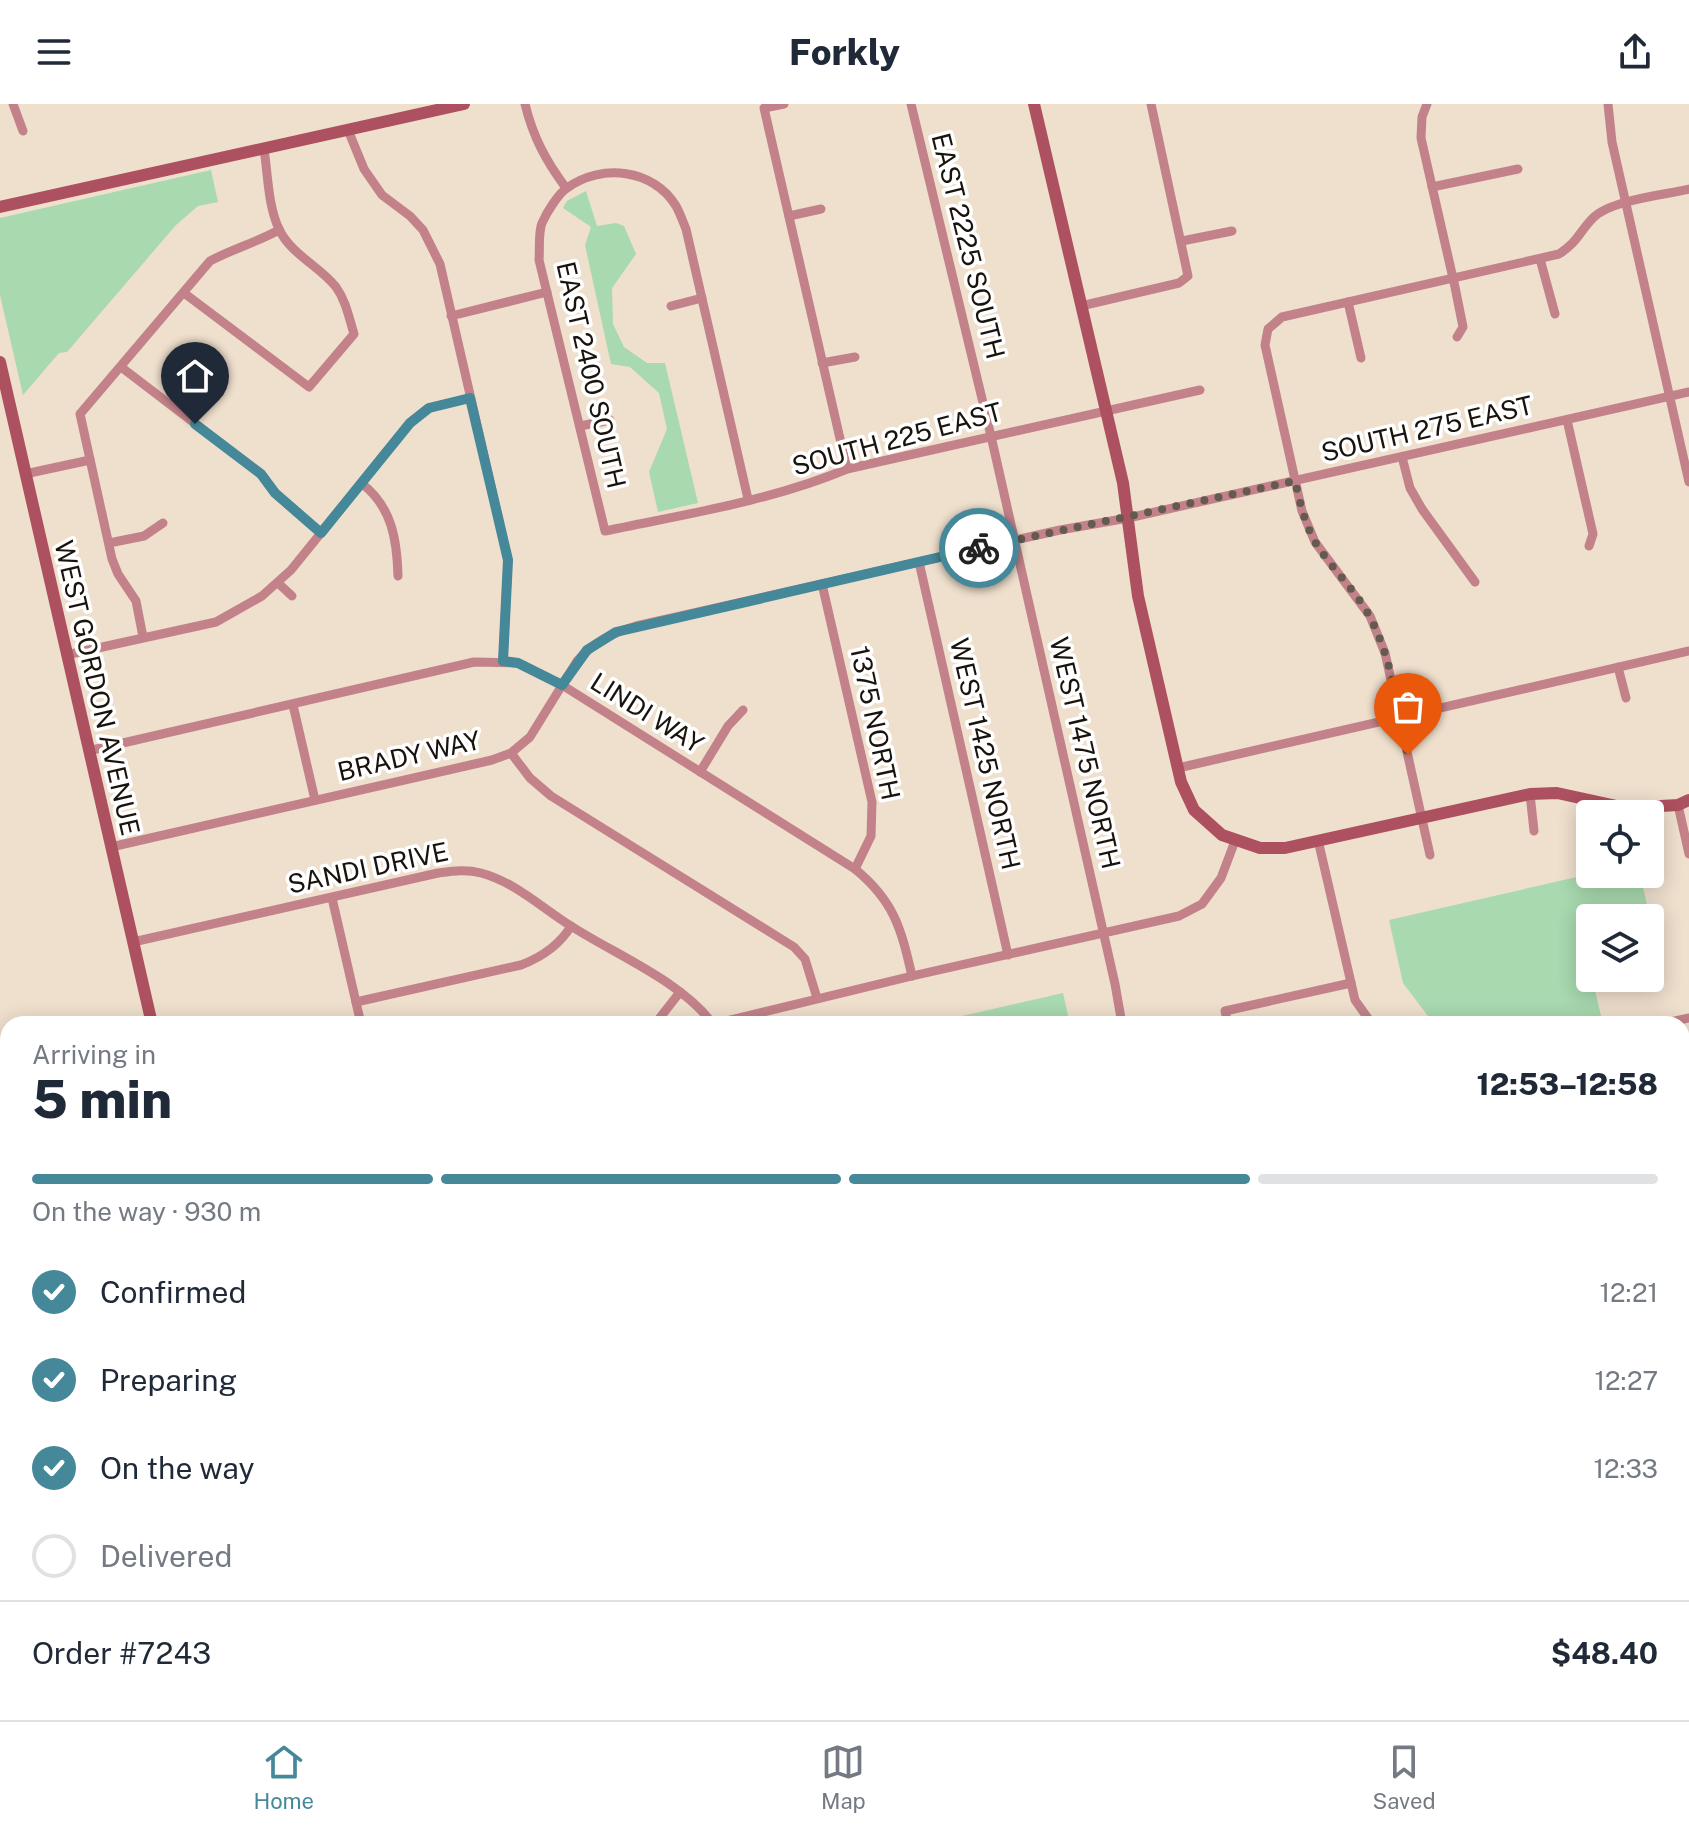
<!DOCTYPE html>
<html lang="en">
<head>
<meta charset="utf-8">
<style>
	body { margin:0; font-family:"Public Sans",sans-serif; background:#f2f2f3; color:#1f2937; height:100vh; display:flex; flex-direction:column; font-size:30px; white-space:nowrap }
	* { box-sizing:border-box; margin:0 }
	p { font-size:26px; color:#747a83 }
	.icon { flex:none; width:44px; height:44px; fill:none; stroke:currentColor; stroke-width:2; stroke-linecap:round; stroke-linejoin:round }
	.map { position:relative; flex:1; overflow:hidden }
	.drawer { position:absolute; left:0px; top:912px; width:1690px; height:704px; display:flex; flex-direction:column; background:#fff; border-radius:24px 24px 0 0; box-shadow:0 4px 20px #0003 }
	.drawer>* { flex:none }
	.controls { position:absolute; left:1576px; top:696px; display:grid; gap:16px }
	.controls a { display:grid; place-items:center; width:88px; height:88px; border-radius:8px; background:#fff; box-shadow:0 4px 20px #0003; font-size:40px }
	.pin { position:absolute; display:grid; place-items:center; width:68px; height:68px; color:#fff; margin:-82px -34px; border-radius:50% 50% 50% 0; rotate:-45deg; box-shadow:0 0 8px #0007 }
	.pin .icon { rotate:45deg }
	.courier { position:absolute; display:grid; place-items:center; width:80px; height:80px; margin:-40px; border:6px solid #458899; border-radius:50%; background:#fff; color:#222; box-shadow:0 2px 10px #0007 }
	.summary em { font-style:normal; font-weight:800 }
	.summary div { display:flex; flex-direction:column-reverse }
	.summary { display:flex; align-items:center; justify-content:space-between; height:136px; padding:0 32px }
	h1 { font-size:52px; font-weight:800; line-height:60px }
	.bar { display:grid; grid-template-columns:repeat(4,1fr); gap:12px 8px; align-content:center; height:96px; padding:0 32px }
	.bar i { height:10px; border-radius:6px; background:#e0e1e3 }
	.bar .on { background:#458899 }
	.bar p { grid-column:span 4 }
	.line { display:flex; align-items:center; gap:20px; padding:0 32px; border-top:2px solid #e0e1e3 }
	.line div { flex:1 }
	ol { padding:0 32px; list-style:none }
	li { display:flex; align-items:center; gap:24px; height:88px }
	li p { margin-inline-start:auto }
	li .icon { padding:8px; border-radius:50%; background:#458899; color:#fff; stroke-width:4 }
	li:last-child { color:#747a83 }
	li i { width:44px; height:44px; border:4px solid #e0e1e3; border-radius:50% }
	header { display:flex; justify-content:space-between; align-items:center; height:104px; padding:0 32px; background:#fff; font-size:36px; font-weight:800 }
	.tab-bar { display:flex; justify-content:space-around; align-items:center; height:112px; border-top:2px solid #e0e1e3; background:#fff; font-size:22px; color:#747a83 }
	.tab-bar a { display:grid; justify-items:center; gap:4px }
	.tab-bar .on { color:#458899 }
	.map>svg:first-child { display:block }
	.green { fill:#a8d9af }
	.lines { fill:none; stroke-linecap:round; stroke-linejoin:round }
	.street { stroke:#c38289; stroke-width:9 }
	.secondary { stroke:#ad505f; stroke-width:12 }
	.done { stroke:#635a50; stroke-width:8; stroke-dasharray:0 14.4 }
	.route { stroke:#458899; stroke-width:10 }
	.labels { text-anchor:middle; stroke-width:7; stroke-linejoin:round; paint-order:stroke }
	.street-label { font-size:26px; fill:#18130c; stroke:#fff }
</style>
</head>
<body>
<header><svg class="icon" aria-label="menu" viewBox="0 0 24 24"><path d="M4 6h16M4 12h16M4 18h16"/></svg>Forkly<svg class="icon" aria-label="share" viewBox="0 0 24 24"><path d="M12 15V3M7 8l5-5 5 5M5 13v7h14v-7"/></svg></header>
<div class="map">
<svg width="1689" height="1616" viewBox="0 0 1689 1616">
	<rect width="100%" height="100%" fill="#efdfcd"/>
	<g class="green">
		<polygon points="211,66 218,98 198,102 176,121 67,248 59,249 23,291 0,191 0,114"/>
		<polygon points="586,87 597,122 616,119 624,122 636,150 612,184 613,220 624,243 647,259 665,259 698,399 658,408 649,368 667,325 659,289 630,263 611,260 585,141 591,123 563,104 567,97"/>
		<polygon points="1590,770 1640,770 1650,814 1590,814 1590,874 1592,874 1603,920 1429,920 1428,912 1403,879 1389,816"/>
		<polygon points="1063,889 1070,920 927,920"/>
	</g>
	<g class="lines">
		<g class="street">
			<polyline points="13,0 23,27"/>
			<path d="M525 0C533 33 546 57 566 84"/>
			<polyline points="784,0 764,4 847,365"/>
			<polyline points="911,0 991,332 1115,880 1122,920"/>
			<polyline points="1427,0 1422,13 1421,34 1455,183 1463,223 1457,233"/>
			<polyline points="1608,0 1612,38 1689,378"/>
			<polyline points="348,26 364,65 382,91 410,112 423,126 440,160 508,456 503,557"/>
			<polyline points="1432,83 1518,65"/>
			<polyline points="789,112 821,105"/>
			<polyline points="1182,137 1232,127"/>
			<polyline points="1540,155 1555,210"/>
			<path d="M184 189 309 283 354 230C349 214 346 197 336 183 320 162 291 151 279 125 268 102 268 71 264 45"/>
			<polyline points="1348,198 1361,254"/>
			<polyline points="671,202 702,194"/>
			<polyline points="1081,202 1179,179 1188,172 1151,0"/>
			<polyline points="451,212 547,188"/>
			<polyline points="822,259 855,253"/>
			<polyline points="121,263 261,370 275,389 321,429"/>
			<polyline points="1567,316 1593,430 1589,442"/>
			<polyline points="580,322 610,316"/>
			<polyline points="1402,353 1410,384 1422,405 1475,478"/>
			<polyline points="25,370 90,356"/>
			<path d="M361 379C392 402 397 436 398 472"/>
			<path d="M748 395 686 125C683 118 680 109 676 102 654 65 601 59 567 84 558 90 547 108 542 119 538 129 540 145 539 156L605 427C686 410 771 397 847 365L1200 286"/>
			<polyline points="109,439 144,432 163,419"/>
			<polyline points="919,458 1008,851"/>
			<polyline points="278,479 292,492"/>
			<polyline points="822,480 872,698 871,732 855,765"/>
			<path d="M143 533 136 497 118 470 112 455 80 310 210 157C233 145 257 138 279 126"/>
			<polyline points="66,551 216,518 262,492 291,466 410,319 429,304 470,294"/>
			<polyline points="1618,563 1626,594"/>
			<polyline points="293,601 315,696"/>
			<path d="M88 647 474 558 518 559 562 581 855 765C894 797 901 824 912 872"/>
			<polyline points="511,649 530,674 551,692 794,843 805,855 817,894"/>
			<polyline points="1178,664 1689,547"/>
			<polyline points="700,668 728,622 743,606"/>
			<polyline points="1530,690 1534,727"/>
			<polyline points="1678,701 1689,750"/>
			<polyline points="1318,736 1355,896 1372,920"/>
			<path d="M111 743 492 656 511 649 530 633 577 557C594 538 612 529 636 522L1060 426 1128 414 1689 288"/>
			<path d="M1430 751 1385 549 1370 512 1315 438 1302 407 1265 241 1268 225 1282 213 1559 150C1578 138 1579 128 1593 114 1610 96 1665 91 1689 85"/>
			<polyline points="332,794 361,920"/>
			<path d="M133 838 438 769C453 767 466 765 481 769 515 778 542 804 571 822 616 851 681 877 713 920"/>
			<path d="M356 898 521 861C542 853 559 842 571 822"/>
			<polyline points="655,920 680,888"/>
			<polyline points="714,920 912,872 1179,812 1202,800 1221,774 1235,737"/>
			<polyline points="1228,920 1225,907 1351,879"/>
			<polyline points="1661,920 1689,914"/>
			<polyline points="1682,1022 1689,1021"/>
			<polyline points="0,1133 8,1131"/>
			<polyline points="1682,1134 1689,1132"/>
			<polyline points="1682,1326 1689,1357"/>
			<polyline points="0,1385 8,1385"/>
			<polyline points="1682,1494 1689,1486"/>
			<polyline points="110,1608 112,1616"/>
			<polyline points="225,1608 227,1616"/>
			<polyline points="577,1608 579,1616"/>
			<polyline points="900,1608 905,1616"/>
			<polyline points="1385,1608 1387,1616"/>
			<polyline points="1490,1608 1491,1616"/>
			<polyline points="11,1616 33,1608"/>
			<polyline points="825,1616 850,1608"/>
			<polyline points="1150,1616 1175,1608"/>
			<polyline points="1571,1616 1579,1608"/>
		</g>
		<g class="secondary">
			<polyline points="1034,0 1123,379 1138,492 1181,678 1194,706 1222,731 1260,744 1285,744 1530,690 1557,689 1626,704 1678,701 1689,696"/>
			<polyline points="0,103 464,0"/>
			<polyline points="0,258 152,920"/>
			<polyline points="308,1608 310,1616"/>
		</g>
	</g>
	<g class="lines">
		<path class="done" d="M979 444 1295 377C1300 398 1305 422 1317 441 1333 466 1357 488 1371 515 1392 556 1398 606 1408 651"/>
		<polyline class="route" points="195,320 261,370 275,389 321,429 410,319 429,304 470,294 508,456 503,557 518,559 562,581 587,546 616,528 979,444"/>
	</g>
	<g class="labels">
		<g class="street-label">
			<text transform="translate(968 142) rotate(76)" y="9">EAST 2225 SOUTH</text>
			<text transform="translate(591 271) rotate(77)" y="9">EAST 2400 SOUTH</text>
			<text transform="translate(1427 325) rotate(-13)" y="9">SOUTH 275 EAST</text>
			<text transform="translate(897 335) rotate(-15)" y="9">SOUTH 225 EAST</text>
			<text transform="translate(97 584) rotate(77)" y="9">WEST GORDON AVENUE</text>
			<text transform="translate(647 609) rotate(32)" y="9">LINDI WAY</text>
			<text transform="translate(875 619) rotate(78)" y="9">1375 NORTH</text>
			<text transform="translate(1085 649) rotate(77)" y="9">WEST 1475 NORTH</text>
			<text transform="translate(985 650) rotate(77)" y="9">WEST 1425 NORTH</text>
			<text transform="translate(409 652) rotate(-13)" y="9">BRADY WAY</text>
			<text transform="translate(368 764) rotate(-12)" y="9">SANDI DRIVE</text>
		</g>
	</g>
</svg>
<div class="controls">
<a><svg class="icon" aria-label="locate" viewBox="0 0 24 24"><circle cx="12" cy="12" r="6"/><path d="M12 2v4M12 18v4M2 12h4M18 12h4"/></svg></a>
<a><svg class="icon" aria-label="layers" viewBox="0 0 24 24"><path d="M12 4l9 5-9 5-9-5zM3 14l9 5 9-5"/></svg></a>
</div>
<div class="pin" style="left:1408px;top:651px;background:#ea580c"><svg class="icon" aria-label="bag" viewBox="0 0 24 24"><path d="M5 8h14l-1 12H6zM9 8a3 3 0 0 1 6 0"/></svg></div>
<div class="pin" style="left:195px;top:320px;background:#1f2937"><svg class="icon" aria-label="home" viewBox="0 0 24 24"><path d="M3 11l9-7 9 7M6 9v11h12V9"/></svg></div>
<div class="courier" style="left:979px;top:444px"><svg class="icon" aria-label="bike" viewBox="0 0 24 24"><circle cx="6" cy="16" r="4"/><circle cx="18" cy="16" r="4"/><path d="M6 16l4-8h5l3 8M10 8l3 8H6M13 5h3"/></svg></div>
<section class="drawer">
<div class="summary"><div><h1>5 min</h1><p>Arriving in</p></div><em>12:53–12:58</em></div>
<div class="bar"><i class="on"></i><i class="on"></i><i class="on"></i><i></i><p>On the way · 930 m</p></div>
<ol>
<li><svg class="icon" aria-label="check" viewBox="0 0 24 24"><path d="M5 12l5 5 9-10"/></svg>Confirmed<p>12:21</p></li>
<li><svg class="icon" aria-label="check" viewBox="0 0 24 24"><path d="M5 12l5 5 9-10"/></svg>Preparing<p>12:27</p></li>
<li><svg class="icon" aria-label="check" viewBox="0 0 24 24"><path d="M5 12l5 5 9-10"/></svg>On the way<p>12:33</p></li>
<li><i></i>Delivered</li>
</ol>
<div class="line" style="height:104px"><div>Order #7243</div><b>$48.40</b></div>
</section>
</div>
<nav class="tab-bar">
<a class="on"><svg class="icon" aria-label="home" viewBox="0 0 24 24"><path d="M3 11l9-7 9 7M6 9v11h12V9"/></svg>Home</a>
<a><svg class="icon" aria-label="map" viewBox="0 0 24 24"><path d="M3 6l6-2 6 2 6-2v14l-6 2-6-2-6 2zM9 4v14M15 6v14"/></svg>Map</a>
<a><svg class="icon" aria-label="saved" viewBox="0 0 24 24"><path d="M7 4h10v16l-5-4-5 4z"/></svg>Saved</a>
</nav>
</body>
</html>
